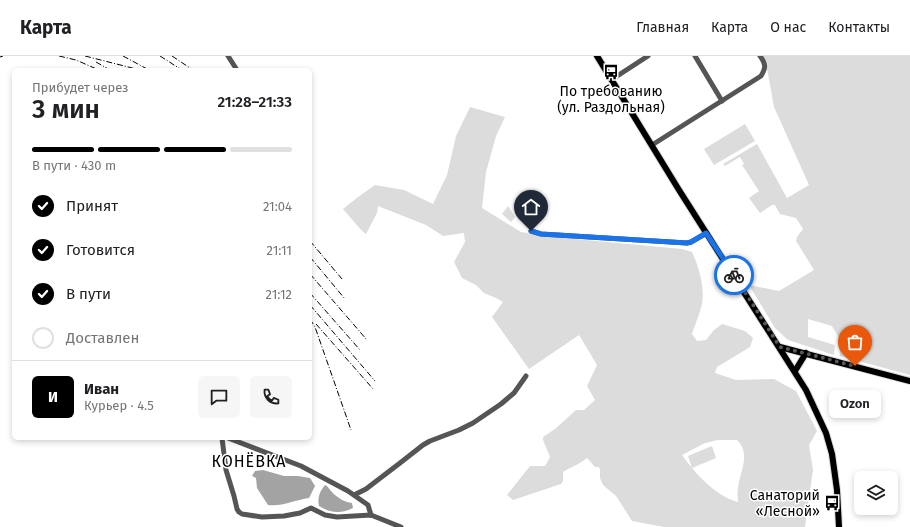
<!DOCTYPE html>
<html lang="ru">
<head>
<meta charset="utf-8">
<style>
	body { margin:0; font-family:"Fira Sans",sans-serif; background:#f6f6f6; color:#202124; height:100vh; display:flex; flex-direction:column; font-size:15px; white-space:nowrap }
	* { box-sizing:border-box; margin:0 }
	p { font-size:13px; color:#757577 }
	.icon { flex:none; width:22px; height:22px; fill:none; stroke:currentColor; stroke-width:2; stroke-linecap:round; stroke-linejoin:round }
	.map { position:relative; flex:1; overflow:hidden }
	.drawer { position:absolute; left:12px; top:12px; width:300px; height:372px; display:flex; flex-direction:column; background:#fff; border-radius:6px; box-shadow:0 2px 6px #0003 }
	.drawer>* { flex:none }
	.tools { position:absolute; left:854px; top:415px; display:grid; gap:8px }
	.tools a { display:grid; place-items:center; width:44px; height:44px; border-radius:6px; background:#fff; box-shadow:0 2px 6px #0003; font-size:20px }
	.pin { position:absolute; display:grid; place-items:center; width:34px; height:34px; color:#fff; margin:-41px -17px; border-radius:50% 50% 50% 0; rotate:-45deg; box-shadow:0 0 4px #0007 }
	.pin .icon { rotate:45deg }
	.courier { position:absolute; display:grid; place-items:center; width:40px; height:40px; margin:-20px; border:3px solid #1a73e8; border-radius:50%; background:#fff; color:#222; box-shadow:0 1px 5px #0007 }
	.bubble { position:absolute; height:28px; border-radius:6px; background:#fff; box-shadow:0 2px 6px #0003; font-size:13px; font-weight:600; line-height:28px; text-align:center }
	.headline em { font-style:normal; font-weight:600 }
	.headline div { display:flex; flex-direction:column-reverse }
	.headline { display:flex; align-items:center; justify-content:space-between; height:68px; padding:0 20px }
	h1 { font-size:26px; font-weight:600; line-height:30px }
	.bar { display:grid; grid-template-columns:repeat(4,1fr); gap:6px 4px; align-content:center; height:48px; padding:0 20px }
	.bar i { height:5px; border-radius:3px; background:#e0e0e0 }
	.bar .current { background:#000 }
	.bar p { grid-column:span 4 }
	.line { display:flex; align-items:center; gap:10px; padding:0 20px; border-top:1px solid #e0e0e0 }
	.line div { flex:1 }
	.round { display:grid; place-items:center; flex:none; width:42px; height:42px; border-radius:6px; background:#f6f6f6 }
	ol { padding:0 20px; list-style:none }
	li { display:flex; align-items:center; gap:12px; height:44px }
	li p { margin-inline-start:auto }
	li .icon { padding:4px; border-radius:50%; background:#000; color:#fff; stroke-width:4 }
	li:last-child { color:#757577 }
	li i { width:22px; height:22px; border:2px solid #e0e0e0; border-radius:50% }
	header { display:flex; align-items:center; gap:24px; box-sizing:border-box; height:56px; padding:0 20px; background:#fff; border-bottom:1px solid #e0e0e0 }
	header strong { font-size:19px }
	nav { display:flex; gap:22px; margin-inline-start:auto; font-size:14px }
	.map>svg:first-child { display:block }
	.green { fill:#dcdcdc; fill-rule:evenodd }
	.water { fill:#a3a3a3 }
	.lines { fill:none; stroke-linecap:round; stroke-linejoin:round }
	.major-casing { stroke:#dbdbdb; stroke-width:8 }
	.minor { stroke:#555; stroke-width:5 }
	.major { stroke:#000; stroke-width:6 }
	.rail { stroke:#000; stroke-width:1; stroke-dasharray:6 2 1 2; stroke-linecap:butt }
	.done { stroke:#595959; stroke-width:4; stroke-dasharray:0 7.2 }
	.route { stroke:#1a73e8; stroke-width:5 }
	.labels { text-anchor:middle; stroke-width:3; stroke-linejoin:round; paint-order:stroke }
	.poi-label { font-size:14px; fill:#000; stroke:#fff }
	.quarter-label { font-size:16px; letter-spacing:1px; fill:#000; stroke:#fff }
</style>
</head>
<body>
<header>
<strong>Карта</strong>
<nav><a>Главная</a><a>Карта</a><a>О нас</a><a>Контакты</a></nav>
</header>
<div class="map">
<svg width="910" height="471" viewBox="0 0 910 471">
	<rect width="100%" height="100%" fill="#fff"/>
	<g class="green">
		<polygon points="762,0 910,0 910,319 840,300 839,282 832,270 808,263 808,281 835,289 834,299 788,284 775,272 749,229 779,235 814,214 796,185 797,181 803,173 796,162 780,158 775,149 772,149 760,157 749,142 759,135 742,109 744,108 740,101 725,110 723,108 757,88 787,142 809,129 774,51 766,7"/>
		<path d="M470 51 505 61 496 80 486 116 482 152 521 176 553 181 682 193 692 196C699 211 705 232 702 248 700 258 695 268 692 278L697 285 706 284 714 274 722 268 745 275 753 282 750 291 717 311 715 317 736 324 774 323 796 335 817 375 809 389 813 414 805 471H664L632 465 616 440 603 429 600 422V414L599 411H595L587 402C580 408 571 411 563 416V425L561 428 513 444 507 439 530 410H545L550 401 543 384V381L555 373 576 354H584L595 344 587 330 597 309 579 279 529 313 492 261 503 246 496 242 484 237 476 229 462 222 454 206 465 186 464 177 443 180 426 169 378 150 377 157 366 178 362 175 343 153 358 141 375 129 404 134 433 148 447 119 456 80ZM718 384H737C752 399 739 416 738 433 737 437 738 442 738 446 715 440 695 417 682 399L705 387Z"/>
		<polygon points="745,68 755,85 714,109 704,93"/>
		<polygon points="508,150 515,161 511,166 502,158"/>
		<polygon points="712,390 716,402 692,412 688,400"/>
	</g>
	<g class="water">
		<path d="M263 414 284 420H298L310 422 315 430 309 442C295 444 281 451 268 449L257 432 256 422 252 420 255 415Z"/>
		<path d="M325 429C329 431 329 433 332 436 337 442 345 446 352 447L353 452C341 458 330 457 319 450 317 442 320 435 325 429Z"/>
	</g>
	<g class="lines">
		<g class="major-casing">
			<g id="major">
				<polyline points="597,0 679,134 806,334 826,377 832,398 837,434 839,471"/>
				<polyline points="780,291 910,325"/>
				<polyline points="795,315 806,297"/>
			</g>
		</g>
		<g class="minor">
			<polyline points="228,0 237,14"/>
			<polyline points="695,0 722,45"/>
			<polyline points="611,24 648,0"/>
			<path d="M652 89 761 20C766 12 766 8 760 0"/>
			<polyline points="531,175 541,178 687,187 691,186 707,177"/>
			<polyline points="222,382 226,414 234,440 237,453 239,456 242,458 262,461 284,460 300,457 311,452 325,459 337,461 371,459 401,471"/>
			<polyline points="228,382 301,410 348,435 368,449 371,459"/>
			<polyline points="354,439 366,433 400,407 423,389 430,385 459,374 473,367 501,348 514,337 526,320"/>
		</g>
		<use href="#major" class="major"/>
		<g class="rail">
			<polyline points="59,0 76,4 99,14"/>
			<polyline points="85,0 140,14"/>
			<polyline points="123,0 149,14"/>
			<polyline points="160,0 182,14"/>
			<polyline points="172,0 193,14"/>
			<polyline points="0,1 3,0"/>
			<polyline points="96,6 110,14"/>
			<polyline points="310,185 342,223"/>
			<polyline points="310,201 345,243"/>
			<polyline points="310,218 367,284"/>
			<polyline points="310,237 360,294"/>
			<polyline points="310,249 375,325"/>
			<polyline points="310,263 315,271 351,374"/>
			<polyline points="316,268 374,334"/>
		</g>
	</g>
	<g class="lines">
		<polyline class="done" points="734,219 780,291 855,310"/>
		<polyline class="route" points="531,175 541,178 687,187 691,186 706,177 734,219"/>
	</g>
	<defs>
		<g id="bus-bare" transform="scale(1.2)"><path d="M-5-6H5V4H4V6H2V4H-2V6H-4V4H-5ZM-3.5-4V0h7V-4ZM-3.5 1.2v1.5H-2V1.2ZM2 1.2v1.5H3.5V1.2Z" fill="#000" stroke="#fff" stroke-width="2.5" paint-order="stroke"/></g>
	</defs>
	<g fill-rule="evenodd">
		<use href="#bus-bare" x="611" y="16"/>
		<use href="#bus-bare" x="832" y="447"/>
	</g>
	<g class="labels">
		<g class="poi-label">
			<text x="611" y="40">По требованию<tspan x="611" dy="16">(ул. Раздольная)</tspan></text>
			<text x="820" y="444" text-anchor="end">Санаторий<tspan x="820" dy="16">«Лесной»</tspan></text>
		</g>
		<g class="quarter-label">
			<text x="249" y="411">КОНЁВКА</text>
		</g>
	</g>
</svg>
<div class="tools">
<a><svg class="icon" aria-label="layers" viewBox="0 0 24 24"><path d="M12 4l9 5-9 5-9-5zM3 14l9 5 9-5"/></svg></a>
</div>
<div class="pin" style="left:855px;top:310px;background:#ea580c"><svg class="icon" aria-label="bag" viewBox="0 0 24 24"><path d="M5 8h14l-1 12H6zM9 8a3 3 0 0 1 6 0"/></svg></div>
<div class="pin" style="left:531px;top:175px;background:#1f2937"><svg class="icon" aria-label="home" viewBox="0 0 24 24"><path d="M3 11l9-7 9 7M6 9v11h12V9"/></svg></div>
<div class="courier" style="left:734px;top:219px"><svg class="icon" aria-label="bike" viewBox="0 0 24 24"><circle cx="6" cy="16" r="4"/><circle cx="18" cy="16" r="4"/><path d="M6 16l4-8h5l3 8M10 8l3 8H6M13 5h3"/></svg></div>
<div class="bubble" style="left:829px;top:334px;width:52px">Ozon</div>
<section class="drawer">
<div class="headline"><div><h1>3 мин</h1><p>Прибудет через</p></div><em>21:28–21:33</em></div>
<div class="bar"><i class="current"></i><i class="current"></i><i class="current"></i><i></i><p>В пути · 430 m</p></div>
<ol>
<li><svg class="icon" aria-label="check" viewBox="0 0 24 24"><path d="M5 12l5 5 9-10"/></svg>Принят<p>21:04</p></li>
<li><svg class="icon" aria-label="check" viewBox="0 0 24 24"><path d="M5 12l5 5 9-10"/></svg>Готовится<p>21:11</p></li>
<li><svg class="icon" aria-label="check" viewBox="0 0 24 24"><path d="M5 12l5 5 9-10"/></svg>В пути<p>21:12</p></li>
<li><i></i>Доставлен</li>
</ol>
<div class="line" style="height:72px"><b class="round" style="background:#000;color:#fff">И</b><div><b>Иван</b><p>Курьер · 4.5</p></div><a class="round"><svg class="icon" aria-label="chat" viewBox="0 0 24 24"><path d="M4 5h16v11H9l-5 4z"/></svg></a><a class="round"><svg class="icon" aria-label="phone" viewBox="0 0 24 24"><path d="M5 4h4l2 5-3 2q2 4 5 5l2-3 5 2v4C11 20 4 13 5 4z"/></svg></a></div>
</section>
</div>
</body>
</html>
